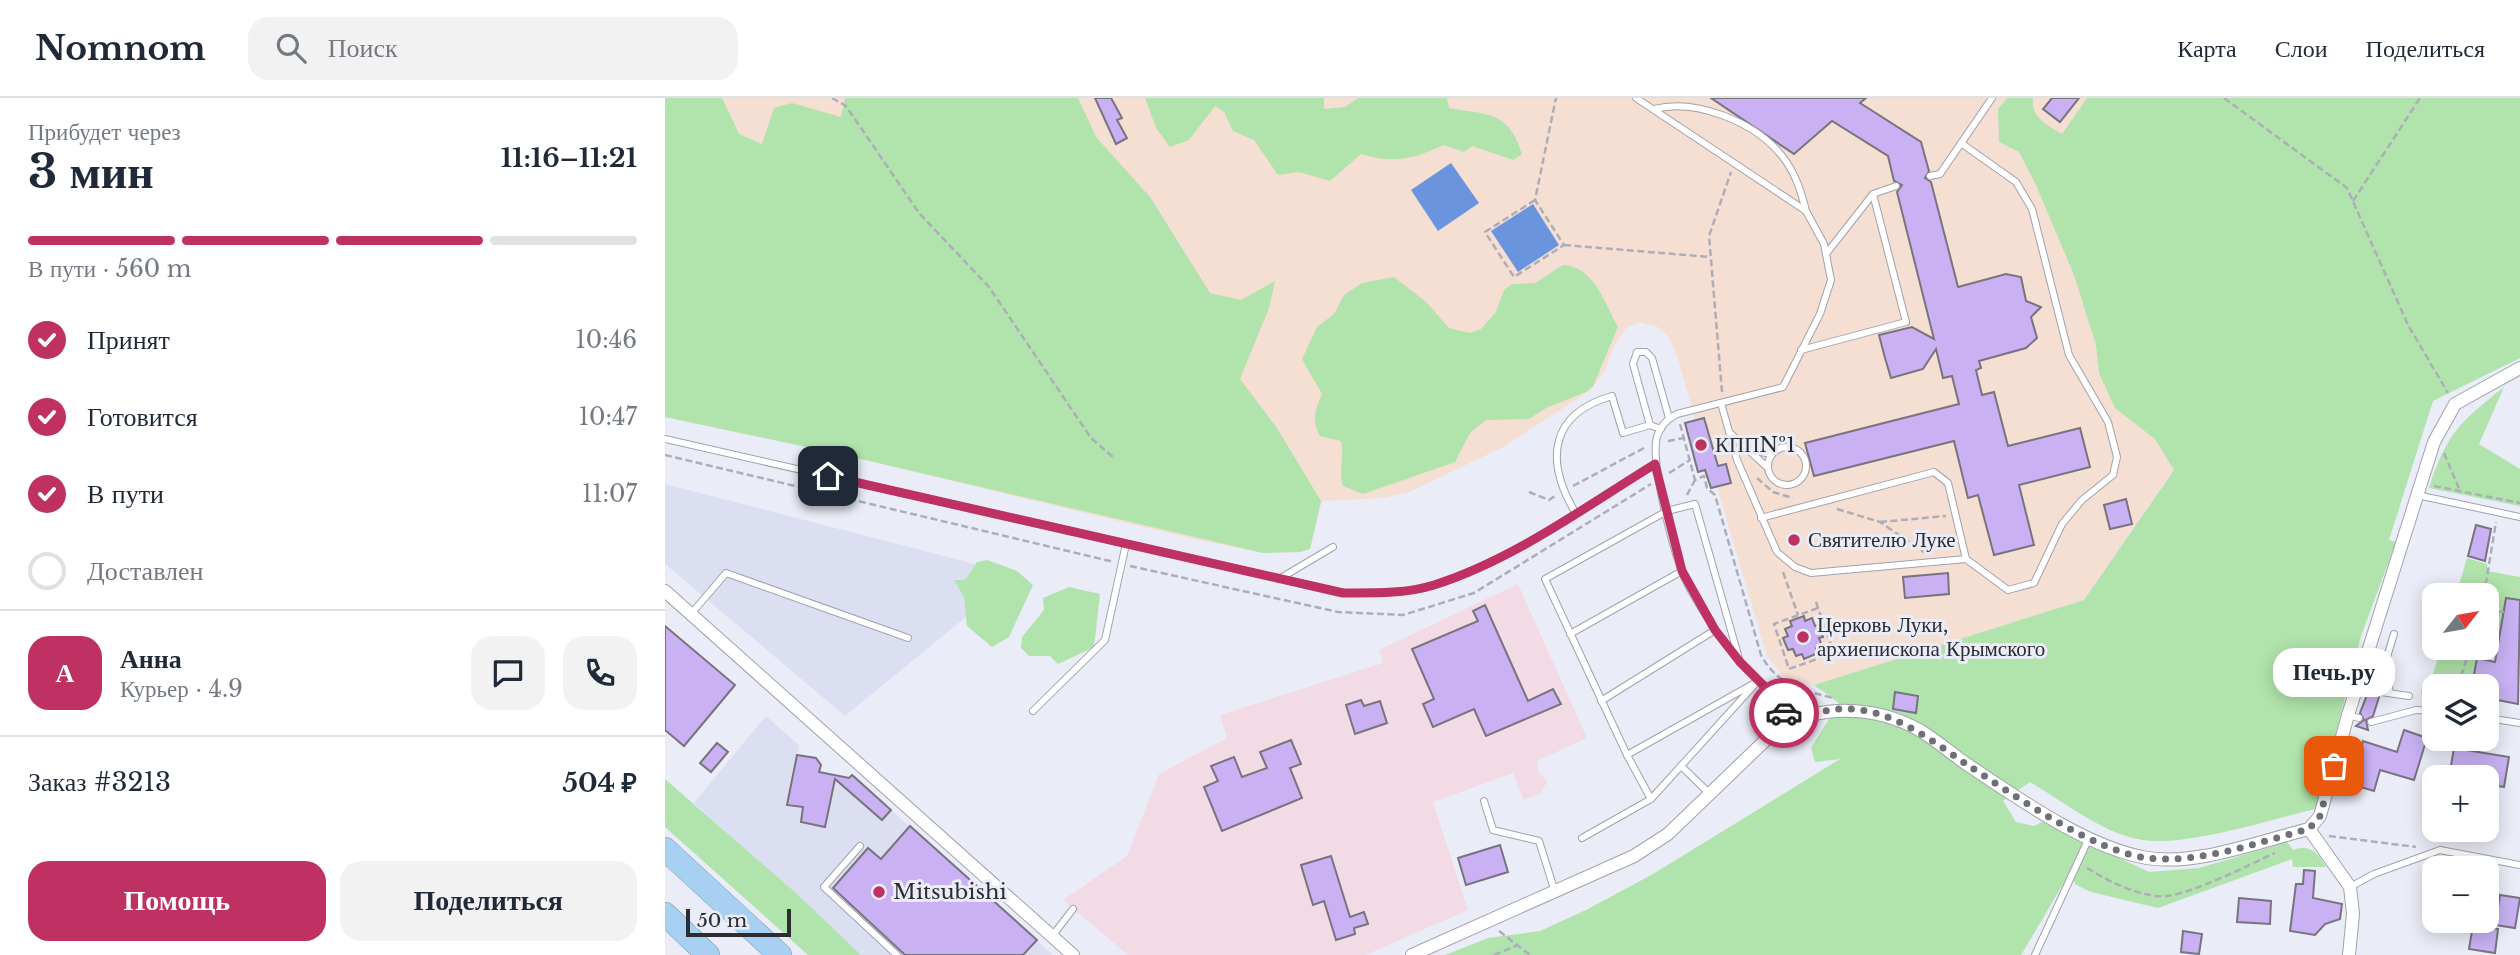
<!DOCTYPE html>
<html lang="ru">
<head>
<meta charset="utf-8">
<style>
	body { margin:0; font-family:"Libre Baskerville",serif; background:#f2f2f3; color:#1f2937; height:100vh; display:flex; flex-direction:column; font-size:26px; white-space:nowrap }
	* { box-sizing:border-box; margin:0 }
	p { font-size:23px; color:#747a83 }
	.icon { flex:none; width:38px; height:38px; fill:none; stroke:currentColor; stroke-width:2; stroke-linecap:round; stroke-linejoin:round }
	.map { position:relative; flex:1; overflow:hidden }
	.details { display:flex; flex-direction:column; background:#fff; width:665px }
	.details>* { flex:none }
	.needle { width:46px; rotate:59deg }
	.controls { position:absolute; left:1757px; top:485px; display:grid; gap:14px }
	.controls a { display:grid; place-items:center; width:77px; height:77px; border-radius:14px; background:#fff; box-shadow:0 4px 18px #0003; font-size:35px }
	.scale { position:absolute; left:21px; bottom:18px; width:105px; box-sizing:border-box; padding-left:7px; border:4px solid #2c2c31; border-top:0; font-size:19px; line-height:24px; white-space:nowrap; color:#2c2c31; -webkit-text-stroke:5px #eaecf8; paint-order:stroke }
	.pin { position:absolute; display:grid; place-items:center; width:60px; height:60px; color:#fff; margin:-30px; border-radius:14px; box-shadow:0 4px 10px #0006 }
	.courier { position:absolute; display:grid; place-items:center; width:70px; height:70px; margin:-35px; border:5px solid #bf3162; border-radius:50%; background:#fff; color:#222; box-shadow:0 2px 9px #0007 }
	.bubble { position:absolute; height:49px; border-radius:21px; background:#fff; box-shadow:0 4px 18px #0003; font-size:23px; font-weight:800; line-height:49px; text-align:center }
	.headline em { font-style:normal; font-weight:800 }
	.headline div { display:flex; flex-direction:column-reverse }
	.headline { display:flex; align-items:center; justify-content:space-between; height:119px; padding:0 28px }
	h1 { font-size:46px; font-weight:800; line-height:52px }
	.bar { display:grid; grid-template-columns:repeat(4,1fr); gap:10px 7px; align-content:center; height:84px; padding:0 28px }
	.bar i { height:9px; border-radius:5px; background:#e0e1e3 }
	.bar .selected { background:#bf3162 }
	.bar p { grid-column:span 4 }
	.line { display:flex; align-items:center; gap:18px; padding:0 28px; border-top:2px solid #e0e1e3 }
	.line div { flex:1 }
	.round { display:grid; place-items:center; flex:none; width:74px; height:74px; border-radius:21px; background:#f2f2f3 }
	ol { padding:0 28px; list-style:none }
	li { display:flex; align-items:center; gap:21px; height:77px }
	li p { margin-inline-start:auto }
	li .icon { padding:7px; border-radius:50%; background:#bf3162; color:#fff; stroke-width:4 }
	li:last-child { color:#747a83 }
	li i { width:38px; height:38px; border:4px solid #e0e1e3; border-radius:50% }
	.action { display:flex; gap:14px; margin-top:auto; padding:14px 28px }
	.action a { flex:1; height:80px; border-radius:21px; background:#bf3162; color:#fff; font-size:28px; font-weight:800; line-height:80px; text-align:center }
	.action a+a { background:#f2f2f3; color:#1f2937 }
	header { display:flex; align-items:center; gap:42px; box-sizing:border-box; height:98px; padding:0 35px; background:#fff; border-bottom:2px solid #e0e1e3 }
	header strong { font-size:33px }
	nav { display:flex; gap:38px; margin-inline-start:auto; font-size:24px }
	.search { width:490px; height:63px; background:#f2f2f3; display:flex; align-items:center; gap:18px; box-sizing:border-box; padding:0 24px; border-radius:21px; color:#747a83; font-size:26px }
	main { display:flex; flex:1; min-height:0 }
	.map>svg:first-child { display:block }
	.built { fill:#dcdff2 }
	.industrial { fill:#f3dbe6 }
	.medical { fill:#f5ded2 }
	.green { fill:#b1e3ac }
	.water { fill:#6a95de }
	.building { fill:#c9b1f3; stroke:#77747e; stroke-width:2 }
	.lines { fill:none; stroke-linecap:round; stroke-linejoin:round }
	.lane-casing { stroke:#a0a2ad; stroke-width:8 }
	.street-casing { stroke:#a0a2ad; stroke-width:14 }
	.highway-casing { stroke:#7d97ae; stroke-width:24 }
	.path { stroke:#adaeb8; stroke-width:2.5; stroke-dasharray:7 3.5; stroke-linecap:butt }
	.lane { stroke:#fff; stroke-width:6 }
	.street { stroke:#fff; stroke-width:12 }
	.highway { stroke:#a8d0f2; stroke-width:23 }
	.done { stroke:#6e6f77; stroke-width:7; stroke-dasharray:0 12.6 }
	.route { stroke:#bf3162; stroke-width:9 }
	.poi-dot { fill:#bf3162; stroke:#eaecf8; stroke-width:2.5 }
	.labels { text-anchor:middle; stroke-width:6; stroke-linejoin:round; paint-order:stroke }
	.poi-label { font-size:21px; fill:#2c2c31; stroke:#eaecf8; text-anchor:start }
</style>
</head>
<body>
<header>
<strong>Nomnom</strong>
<div class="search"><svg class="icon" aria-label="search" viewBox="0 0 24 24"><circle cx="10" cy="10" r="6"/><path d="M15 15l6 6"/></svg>Поиск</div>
<nav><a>Карта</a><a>Слои</a><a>Поделиться</a></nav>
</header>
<main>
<section class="details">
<div class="headline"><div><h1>3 мин</h1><p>Прибудет через</p></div><em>11:16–11:21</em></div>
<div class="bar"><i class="selected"></i><i class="selected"></i><i class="selected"></i><i></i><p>В пути · 560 m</p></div>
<ol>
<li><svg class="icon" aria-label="check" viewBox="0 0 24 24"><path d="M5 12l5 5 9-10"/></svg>Принят<p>10:46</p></li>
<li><svg class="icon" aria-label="check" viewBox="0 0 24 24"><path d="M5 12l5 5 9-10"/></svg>Готовится<p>10:47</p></li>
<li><svg class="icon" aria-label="check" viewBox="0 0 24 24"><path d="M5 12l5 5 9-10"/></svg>В пути<p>11:07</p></li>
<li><i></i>Доставлен</li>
</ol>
<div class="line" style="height:126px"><b class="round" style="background:#bf3162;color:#fff">А</b><div><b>Анна</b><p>Курьер · 4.9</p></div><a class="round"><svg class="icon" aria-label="chat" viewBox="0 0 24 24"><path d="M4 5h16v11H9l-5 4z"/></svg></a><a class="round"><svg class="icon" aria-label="phone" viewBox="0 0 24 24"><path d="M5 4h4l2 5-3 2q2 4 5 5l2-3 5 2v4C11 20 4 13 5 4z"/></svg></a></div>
<div class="line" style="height:91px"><div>Заказ #3213</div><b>504 ₽</b></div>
<div class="action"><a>Помощь</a><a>Поделиться</a></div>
</section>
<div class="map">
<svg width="1855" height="857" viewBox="0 0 1855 857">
	<rect width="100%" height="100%" fill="#eaecf8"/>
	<g class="built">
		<polygon points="0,386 310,466 323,501 180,618 0,466"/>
		<polygon points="101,618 134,647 132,657 151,660 156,667 155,674 183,681 187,677 388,857 196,857 29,705"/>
	</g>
	<polygon class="industrial" points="853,486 922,640 872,663 873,674 882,683 876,696 858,702 848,675 768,704 803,812 701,857 463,857 398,802 462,758 494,676 562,640 555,617 718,565 714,552"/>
	<polygon class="medical" points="0,0 1736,0 1509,371 1419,502 1149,587 1128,583 1118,578 1102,558 1052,389 1046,390 1040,372 1033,374 1020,325 1030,322 1013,260 1003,238 993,229 974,224 961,230 949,248 941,271 926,292 838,349 742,395 716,400 657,403 645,451 635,454 598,455 524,440 179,357 0,319"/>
	<g class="green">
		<polygon points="0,0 57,0 74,36 97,46 109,10 127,5 176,19 180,0 413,0 431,39 485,99 545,195 576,202 610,183 604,210 575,281 612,330 656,403 645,451 635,454 598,455 179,357 0,319"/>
		<path d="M480 0H659V11L680 9 693 0H782L784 10C823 17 844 13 857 56L848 62 807 48 799 54 778 47C749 61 728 66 696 56L665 83 634 74 613 77 589 42 568 33 559 14 550 8 524 42 505 49 491 30Z"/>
		<path d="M1342 0H1368C1365 19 1383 28 1397 36L1422 0H1855V260L1768 303 1724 442 1731 444 1696 538 1651 711C1606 721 1516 751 1473 741 1434 733 1398 703 1365 684L1338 703 1351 724 1369 728 1377 724 1484 774 1534 770 1622 744 1628 752C1645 746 1653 755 1661 769H1628L1627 761 1493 810 1426 794 1411 787 1404 776 1356 857H780L823 840 875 833 921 812 988 776 1175 661 1150 664 1146 650 1174 605 1149 587 1419 502 1509 372 1490 341 1450 310 1434 275 1431 247 1409 177 1371 87 1354 54 1334 44 1333 11Z"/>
		<path d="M898 167C929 168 940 206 953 229L928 288 921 294 881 310 864 321 821 322 805 335 790 364 698 396 678 388C673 372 680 359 676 343L655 338C646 322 650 313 657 296L637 261 652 229 669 216 679 197 697 185 729 179 761 204 784 230 805 235 816 231 831 214 839 192 847 186 870 185Z"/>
		<path d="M1839 289 1814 346 1855 371V408L1764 390C1783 334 1793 326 1839 289Z"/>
		<polygon points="1802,460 1822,466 1822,473 1855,479 1855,502 1841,500 1835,535 1822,534 1822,497 1791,497"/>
		<polygon points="322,462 352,473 368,487 344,539 327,549 302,528 299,499 289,482 300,482 312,464"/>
		<polygon points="404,489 435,496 429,549 393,566 385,558 364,558 356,550 357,539 379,512 378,500"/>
		<polygon points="1776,550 1798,550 1798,559 1812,560 1807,588 1769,588 1769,606 1758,604 1756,594 1762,578 1767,579"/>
		<polygon points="0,681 132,796 196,857 143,857 0,729"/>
	</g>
	<g class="water">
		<polygon points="786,65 814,105 773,133 746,92"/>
		<polygon points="868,106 894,147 853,174 826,133"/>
	</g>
	<g class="building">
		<polygon points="430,0 446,0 457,20 452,22 462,40 451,46"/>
		<polygon points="1046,0 1201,0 1195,5 1256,44 1264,73 1260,80 1266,84 1293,189 1341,176 1356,179 1361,203 1376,209 1366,219 1372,240 1361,250 1314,263 1316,270 1311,272 1317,297 1329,294 1343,348 1415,330 1425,369 1354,387 1369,447 1329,457 1313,397 1303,400 1289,343 1149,378 1140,345 1294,306 1287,278 1278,280 1271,251 1258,271 1226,280 1220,260 1214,237 1247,229 1269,241 1232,94 1237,87 1229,83 1223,58 1167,23 1129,56"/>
		<polygon points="1387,0 1414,0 1395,24 1378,11"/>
		<polygon points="1039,320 1053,368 1061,366 1066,385 1046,390 1040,372 1033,374 1020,325"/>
		<polygon points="1461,401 1467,426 1445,431 1439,407"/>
		<polygon points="1811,427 1826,431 1820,463 1803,458"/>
		<polygon points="1283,475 1284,496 1240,500 1238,479"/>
		<polygon points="1841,500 1855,502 1853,606 1822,600 1822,588 1807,588 1812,560 1830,564"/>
		<polygon points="820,507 863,603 888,591 896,606 821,638 809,611 768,629 758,606 769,601 747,551 813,523 808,513"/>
		<polygon points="1139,518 1140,523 1147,520 1150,528 1153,527 1158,539 1154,540 1157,548 1151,550 1153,555 1139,561 1137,556 1131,558 1128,551 1123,552 1118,540 1123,538 1120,531 1127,528 1125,523"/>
		<polygon points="0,528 70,587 19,648 0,632"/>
		<polygon points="1706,583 1718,588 1711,591 1714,599 1708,618 1701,622 1703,632 1691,628 1699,622 1695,615 1702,597 1710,592"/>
		<polygon points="1230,594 1253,598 1251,615 1228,611"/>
		<polygon points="696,602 699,608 715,603 722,625 690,636 681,607"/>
		<polygon points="1739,632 1762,640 1749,682 1715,672 1709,693 1686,686 1698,643 1732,654"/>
		<polygon points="626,642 636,666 625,670 637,700 557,733 539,689 553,683 546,668 569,659 577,679 602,670 595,654"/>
		<polygon points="52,645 63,654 46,674 35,665"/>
		<polygon points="1789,650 1844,659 1839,689 1822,686 1822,679 1784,679"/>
		<polygon points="132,657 151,660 156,667 154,674 184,680 187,677 226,712 217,722 170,681 160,729 136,724 138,709 122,707"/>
		<polygon points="245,728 372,842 358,857 240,857 168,790 203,750 216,761"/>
		<polygon points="835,747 843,774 801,787 793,760"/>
		<polygon points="666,758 685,819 699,814 703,826 689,830 690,836 671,842 659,803 648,807 636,767"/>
		<polygon points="1639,772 1650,773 1648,800 1677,806 1675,821 1660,826 1650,837 1625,833 1631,786 1638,786"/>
		<polygon points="1835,797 1855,800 1850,830 1830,827"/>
		<polygon points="1574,800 1606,803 1605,826 1572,824"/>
		<polygon points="1808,827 1833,831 1830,855 1804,851"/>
		<polygon points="1518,833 1537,836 1534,856 1516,854"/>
	</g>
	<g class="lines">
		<g class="lane-casing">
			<g id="lane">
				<path d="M989 11C1031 0 1090 24 1117 58 1130 74 1136 93 1141 113"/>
				<polyline points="1265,78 1275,76 1327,0"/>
				<polyline points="1161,156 1208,96 1231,88"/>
				<polyline points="1136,252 1241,224 1208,96"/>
				<polyline points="1056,305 1072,362 1112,454 1130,469 1146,475 1301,461"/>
				<polyline points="985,327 968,266 972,254 981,254 987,260 1004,320"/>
				<polyline points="1066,336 1103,370"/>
				<path d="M0 341 678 495C708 495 739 496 769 487 848 462 920 409 990 366"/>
				<circle cx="1122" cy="368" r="19"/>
				<polyline points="1084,352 1107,356"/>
				<polyline points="1752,397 1855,419"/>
				<path d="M910 414C880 363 884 316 947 298L958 335 985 327 996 331"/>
				<polyline points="1096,420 1269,374 1283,385 1301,461 1343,492 1369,485 1397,426 1417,402 1448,377 1452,359 1443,324 1404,257 1367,111 1351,84 1296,45"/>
				<polyline points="614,481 668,449"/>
				<polyline points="26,516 61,475 243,540"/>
				<polyline points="1050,532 1073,561"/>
				<polyline points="905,536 1017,473"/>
				<polyline points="1691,590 1704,591"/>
				<polyline points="1716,594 1744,598"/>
				<polyline points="1725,595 1719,569 1729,536"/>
				<path d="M936 603 1050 532C1039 513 1023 492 1016 471 1007 446 985 362 992 339 995 328 1002 321 1012 316L1118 289 1155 216 1166 182 1159 146 1141 113 971 0"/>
				<polyline points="368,613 440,542 461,446"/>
				<polyline points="1683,617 1694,620"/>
				<polyline points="1822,620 1855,625"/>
				<polyline points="1706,624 1751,612 1769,613"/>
				<polyline points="962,657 1088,586"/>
				<polyline points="1016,668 1044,695"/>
				<polyline points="986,701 962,657 880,481 1002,413 1030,406 1075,564 1111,600 1124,625"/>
				<polyline points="819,703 828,732 874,743 890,794"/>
				<polyline points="917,740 986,701 1093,583"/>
				<polyline points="195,748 159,789 232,857"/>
				<polyline points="1685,789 1709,776 1775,752 1855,767"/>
				<polyline points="388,837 408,811"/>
				<polyline points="1370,857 1424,740"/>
			</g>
		</g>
		<g class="street-casing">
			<g id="street">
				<polyline points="0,493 408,857"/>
				<polyline points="1644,731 1685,789 1688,816 1684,857"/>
				<path d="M747 857 969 758 1003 736 1109 634C1152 605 1211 607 1256 633 1272 643 1287 656 1303 667 1353 700 1418 747 1477 759 1527 770 1595 743 1644 731L1655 718 1683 617 1769 344 1790 306 1855 270"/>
			</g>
		</g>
		<g class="highway-casing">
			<g id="highway">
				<polyline points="0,751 115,857"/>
				<polyline points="0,816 43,857"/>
			</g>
		</g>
		<g class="path">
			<polyline points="167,0 181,8 254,115 324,189 426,340 449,360"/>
			<polyline points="1559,0 1682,90 1743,227 1783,295"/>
			<polyline points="870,102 820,134 849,179 899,147 870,102 891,0"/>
			<polyline points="1688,103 1755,0"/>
			<polyline points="899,147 1045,159"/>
			<polyline points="1057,294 1044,138 1066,74"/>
			<path d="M1015 326 1030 382 1039 378 1042 390 1050 397 1096 557C1112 587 1137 592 1168 600"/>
			<polyline points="1003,343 1019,340"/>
			<polyline points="1779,355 1795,393"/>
			<polyline points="0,357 449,464"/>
			<polyline points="1004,375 1025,362"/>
			<polyline points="1092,380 1108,394 1128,400"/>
			<polyline points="908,388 979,350"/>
			<polyline points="1769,388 1855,405"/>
			<polyline points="864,394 884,402 890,398"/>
			<polyline points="1022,397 1030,382"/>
			<polyline points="1172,411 1215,424 1259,454"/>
			<polyline points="1215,424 1281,418"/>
			<polyline points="465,468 673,514 738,517 809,495 986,386"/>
			<polyline points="1118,474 1133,517"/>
			<polyline points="1819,497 1831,424"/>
			<polyline points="1151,504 1153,510 1169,555 1124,571 1109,526 1153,510"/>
			<polyline points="1822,512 1839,514"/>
			<polyline points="1793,588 1805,550"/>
			<polyline points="1664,738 1751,749"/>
			<path d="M1422 770C1444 783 1466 795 1492 798 1517 802 1585 766 1610 755"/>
			<polyline points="834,833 865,857"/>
			<polyline points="829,857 853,847"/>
		</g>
		<use href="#lane" class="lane"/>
		<use href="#street" class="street"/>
		<use href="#highway" class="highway"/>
	</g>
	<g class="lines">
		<path class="done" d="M1119 615 1124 625C1137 621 1151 614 1165 612 1219 604 1263 640 1304 668 1351 698 1429 754 1483 760 1536 766 1593 744 1644 731L1655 718 1669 668"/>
		<path class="route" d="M163 378 678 495C708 495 740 496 769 487 848 462 920 409 990 366L1017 473 1050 532 1075 564 1111 600 1119 615"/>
	</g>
	<g class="poi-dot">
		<circle cx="1036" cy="347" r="7"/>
		<circle cx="1129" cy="442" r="7"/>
		<circle cx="1138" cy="539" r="7"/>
		<circle cx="214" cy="794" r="7"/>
	</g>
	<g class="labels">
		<g class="poi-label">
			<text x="1050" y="354">КПП№1</text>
			<text x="1143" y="449">Святителю Луке</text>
			<text x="1152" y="534">Церковь Луки,<tspan x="1152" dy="24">архиепископа Крымского</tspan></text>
			<text x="228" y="801">Mitsubishi</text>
		</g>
	</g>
</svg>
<div class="controls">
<a><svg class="needle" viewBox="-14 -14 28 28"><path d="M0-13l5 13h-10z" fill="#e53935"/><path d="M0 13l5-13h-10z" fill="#747a83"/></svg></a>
<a><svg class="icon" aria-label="layers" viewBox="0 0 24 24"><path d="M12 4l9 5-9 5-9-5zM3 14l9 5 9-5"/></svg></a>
<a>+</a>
<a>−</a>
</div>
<div class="scale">50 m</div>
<div class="pin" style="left:1669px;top:668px;background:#ea580c"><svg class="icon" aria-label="bag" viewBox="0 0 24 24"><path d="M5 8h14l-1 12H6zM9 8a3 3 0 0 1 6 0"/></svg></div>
<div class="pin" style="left:163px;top:378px;background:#1f2937"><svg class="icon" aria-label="home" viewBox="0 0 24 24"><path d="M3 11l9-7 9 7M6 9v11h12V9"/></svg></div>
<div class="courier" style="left:1119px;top:615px"><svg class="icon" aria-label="car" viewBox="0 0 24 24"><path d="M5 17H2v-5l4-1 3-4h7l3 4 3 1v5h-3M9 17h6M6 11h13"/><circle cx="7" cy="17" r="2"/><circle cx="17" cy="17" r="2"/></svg></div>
<div class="bubble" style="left:1608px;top:550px;width:122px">Печь.ру</div>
</div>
</main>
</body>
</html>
